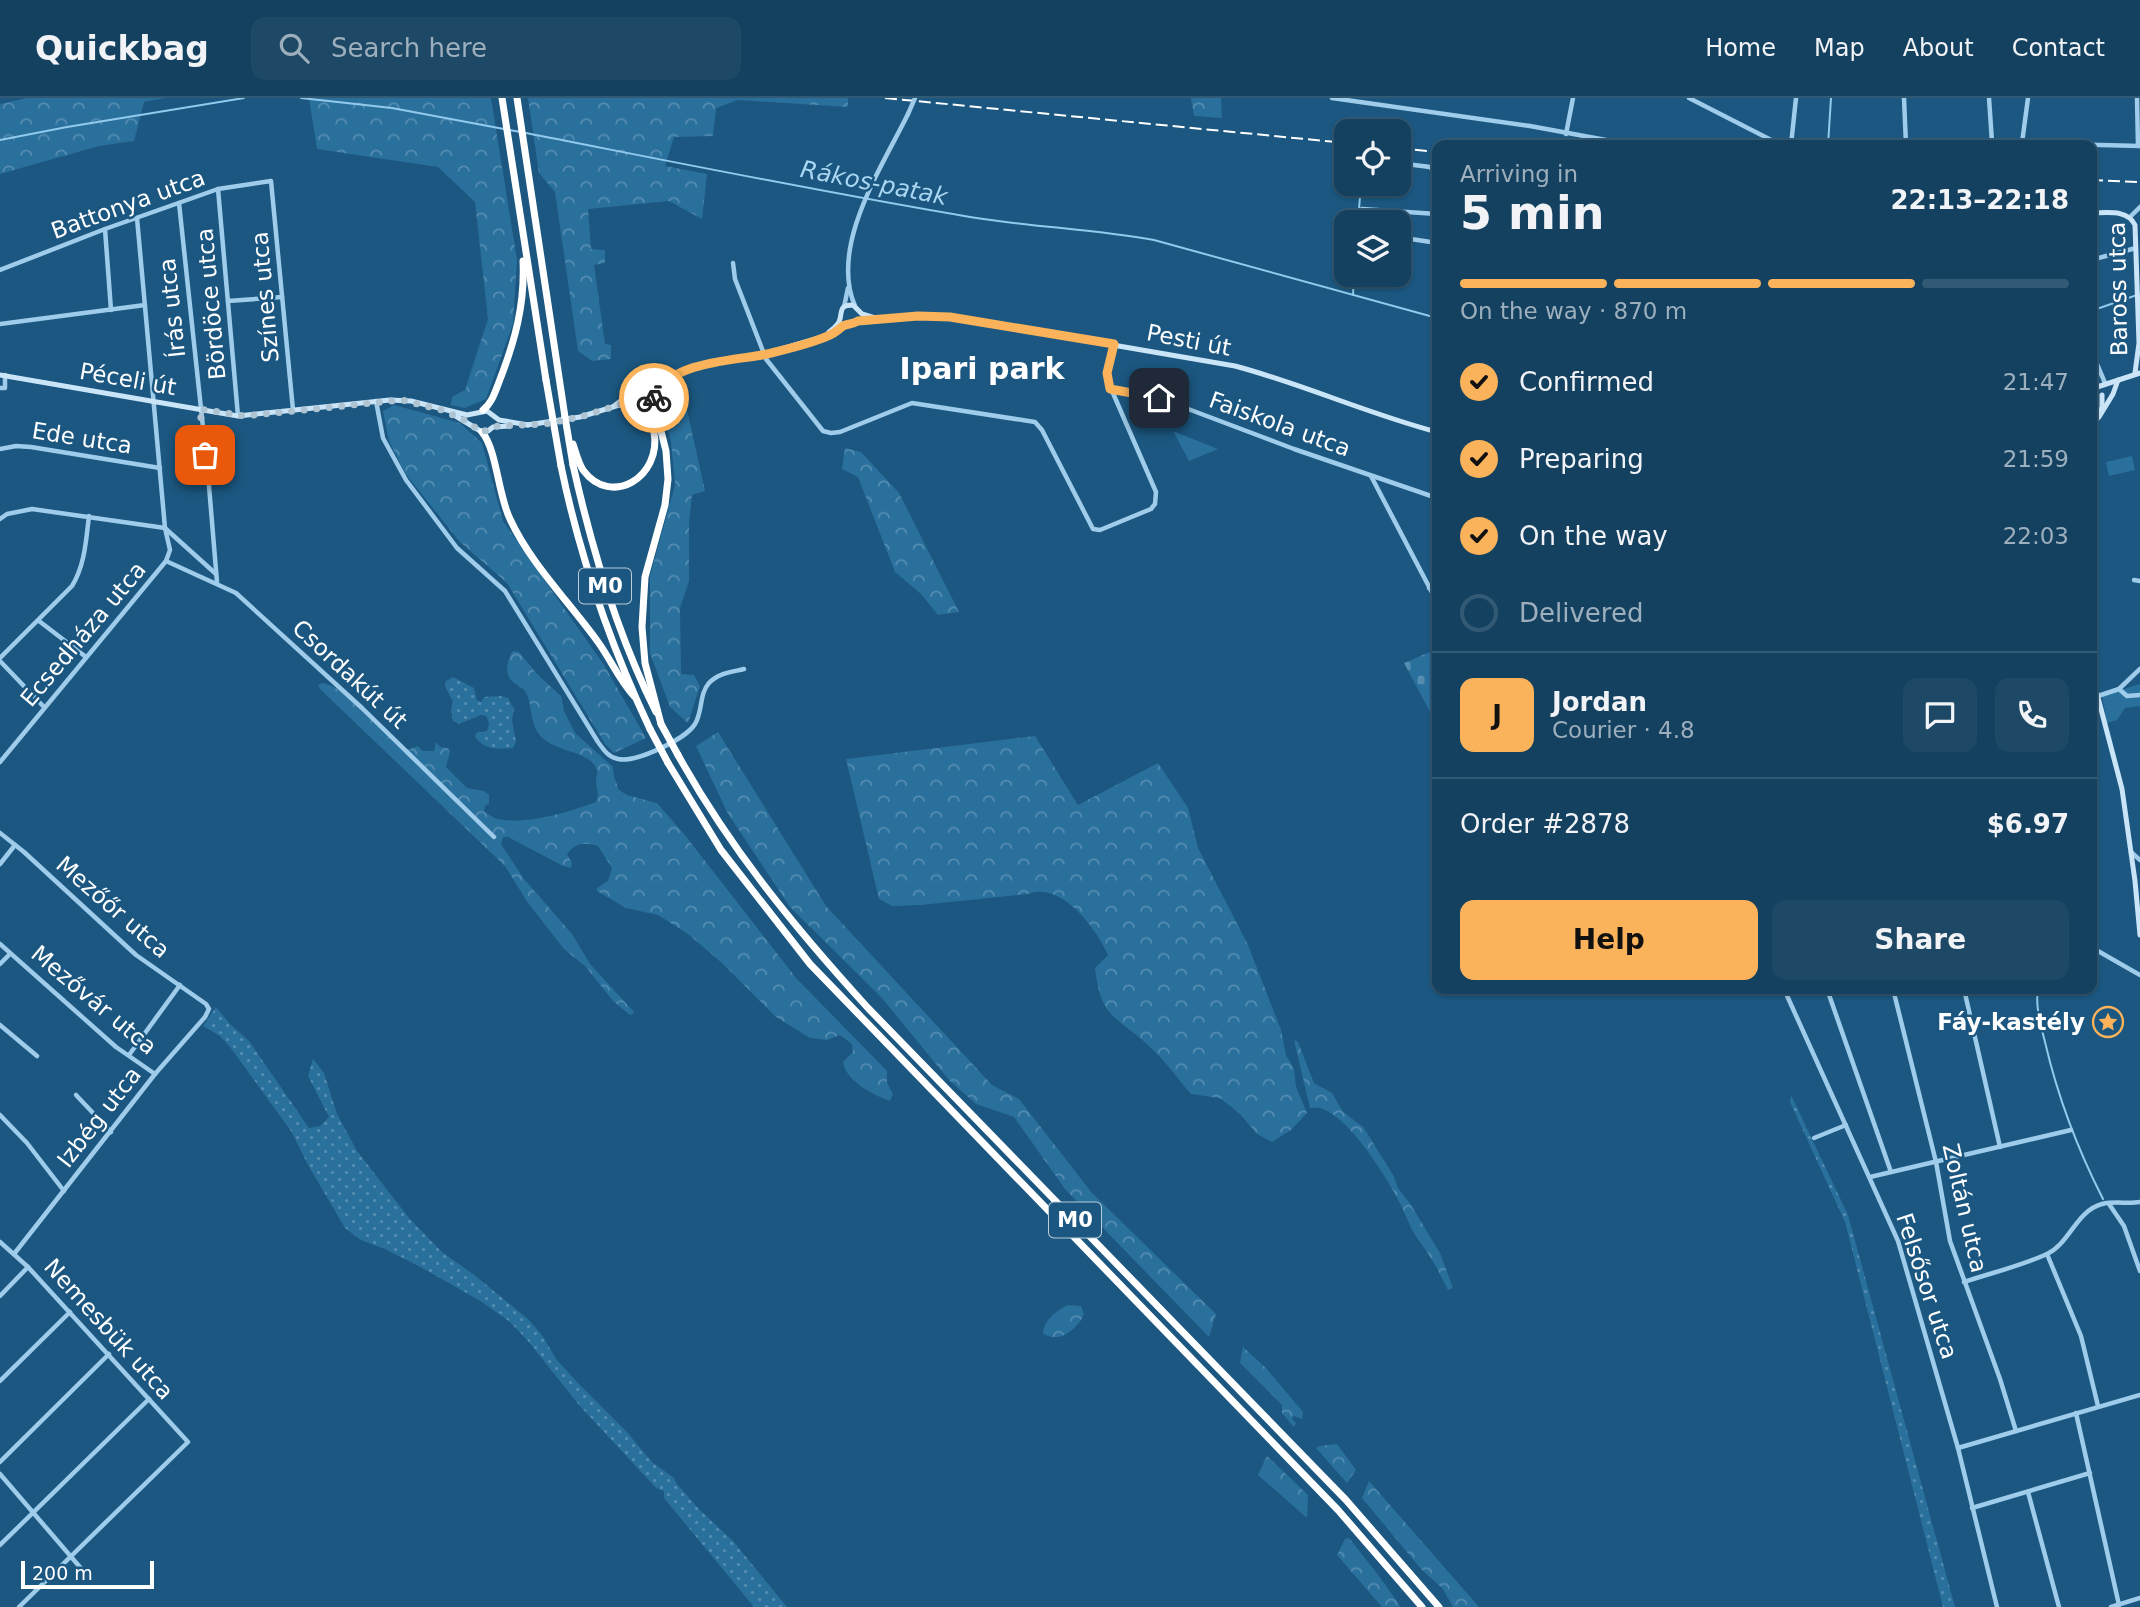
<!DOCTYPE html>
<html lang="en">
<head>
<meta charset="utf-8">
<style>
	body { margin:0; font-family:"DejaVu Sans",sans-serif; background:#1d4866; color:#f1f3f6; height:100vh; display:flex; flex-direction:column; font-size:26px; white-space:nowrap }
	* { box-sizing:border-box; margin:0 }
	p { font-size:23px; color:#9dafbd }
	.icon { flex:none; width:38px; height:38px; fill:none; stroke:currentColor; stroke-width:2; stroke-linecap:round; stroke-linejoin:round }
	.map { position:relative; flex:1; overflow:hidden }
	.sheet { position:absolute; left:1432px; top:42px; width:665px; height:854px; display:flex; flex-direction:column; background:#144160; border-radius:14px; box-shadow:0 2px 5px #0004,0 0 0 2px #335a75 }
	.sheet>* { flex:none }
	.buttons { position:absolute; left:1334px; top:21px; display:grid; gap:14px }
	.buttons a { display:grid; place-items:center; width:77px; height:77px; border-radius:14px; background:#144160; box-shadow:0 2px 5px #0004,0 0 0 2px #335a75; font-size:35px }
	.scale { position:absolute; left:21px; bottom:18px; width:133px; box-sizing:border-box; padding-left:7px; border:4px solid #fff; border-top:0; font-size:19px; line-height:24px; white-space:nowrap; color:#fff; -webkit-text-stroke:5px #1b5780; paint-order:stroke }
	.pin { position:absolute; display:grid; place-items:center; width:60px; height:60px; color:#fff; margin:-30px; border-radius:14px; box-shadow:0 4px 10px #0006 }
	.courier { position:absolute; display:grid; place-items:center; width:70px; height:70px; margin:-35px; border:5px solid #fbb35b; border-radius:50%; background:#fff; color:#222; box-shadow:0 2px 9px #0007 }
	.head em { font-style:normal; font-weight:600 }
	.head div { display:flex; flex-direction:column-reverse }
	.head { display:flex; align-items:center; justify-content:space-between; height:119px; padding:0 28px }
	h1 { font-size:46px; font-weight:600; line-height:52px }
	.bar { display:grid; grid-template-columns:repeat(4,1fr); gap:10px 7px; align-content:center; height:84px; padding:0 28px }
	.bar i { height:9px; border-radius:5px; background:#335a75 }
	.bar .selected { background:#fbb35b }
	.bar p { grid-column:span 4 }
	.line { display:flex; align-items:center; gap:18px; padding:0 28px; border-top:2px solid #335a75 }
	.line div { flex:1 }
	.round { display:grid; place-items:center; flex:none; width:74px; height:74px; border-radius:14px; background:#1d4866 }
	ol { padding:0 28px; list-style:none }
	li { display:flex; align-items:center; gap:21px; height:77px }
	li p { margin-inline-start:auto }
	li .icon { padding:7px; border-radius:50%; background:#fbb35b; color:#111; stroke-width:4 }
	li:last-child { color:#9dafbd }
	li i { width:38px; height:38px; border:4px solid #335a75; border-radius:50% }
	.button { display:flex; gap:14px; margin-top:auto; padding:14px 28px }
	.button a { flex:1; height:80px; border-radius:14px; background:#fbb35b; color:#111; font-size:28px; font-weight:600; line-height:80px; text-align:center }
	.button a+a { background:#1d4866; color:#f1f3f6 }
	header { display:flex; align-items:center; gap:42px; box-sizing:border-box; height:98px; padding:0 35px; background:#144160; border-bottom:2px solid #335a75 }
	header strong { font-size:33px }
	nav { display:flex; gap:38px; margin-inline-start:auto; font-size:24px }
	.search { width:490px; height:63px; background:#1d4866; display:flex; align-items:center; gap:18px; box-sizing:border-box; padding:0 24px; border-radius:14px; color:#9dafbd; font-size:26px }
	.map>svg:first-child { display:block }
	.grass { fill:url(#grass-dots) }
	.forest { fill:url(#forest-crowns) }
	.cemetery { fill:url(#cemetery-stones) }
	.park { fill:#2a709d }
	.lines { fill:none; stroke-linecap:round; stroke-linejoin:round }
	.stream { stroke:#91caec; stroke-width:2 }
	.street { stroke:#9eccea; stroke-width:4.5 }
	.secondary { stroke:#cae5f7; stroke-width:5 }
	.highway { stroke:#fff; stroke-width:7 }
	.rail { stroke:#fff; stroke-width:2; stroke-dasharray:12 5; stroke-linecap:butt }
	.street-bridge { stroke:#9eccea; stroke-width:4.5 }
	.highway-bridge { stroke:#fff; stroke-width:7 }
	.done { stroke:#afc4d3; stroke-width:7; stroke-dasharray:0 12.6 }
	.route { stroke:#fbb35b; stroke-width:9 }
	.labels { text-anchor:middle; stroke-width:5; stroke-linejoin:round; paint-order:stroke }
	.shield { fill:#1b5780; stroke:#bbcdd9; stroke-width:2 }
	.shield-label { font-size:21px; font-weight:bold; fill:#fff }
	.street-label { font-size:23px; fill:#fff; stroke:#1b5780 }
	.poi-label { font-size:23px; font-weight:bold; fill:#fff; stroke:#1b5780; text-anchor:end }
	.water-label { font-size:24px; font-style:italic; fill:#a9d6f1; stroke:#1b5780 }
	.district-label { font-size:30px; font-weight:bold; fill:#fff; stroke:#1b5780 }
</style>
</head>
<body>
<header>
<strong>Quickbag</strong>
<div class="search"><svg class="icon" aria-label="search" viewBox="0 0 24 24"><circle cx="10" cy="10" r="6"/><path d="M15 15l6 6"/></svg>Search here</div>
<nav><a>Home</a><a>Map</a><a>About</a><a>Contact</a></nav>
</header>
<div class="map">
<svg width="2140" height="1509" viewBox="0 0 2140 1509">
	<defs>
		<pattern id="grass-dots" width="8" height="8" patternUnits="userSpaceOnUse" patternTransform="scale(1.75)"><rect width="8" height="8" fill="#2a709d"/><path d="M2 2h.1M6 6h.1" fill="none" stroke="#558db1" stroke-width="1.8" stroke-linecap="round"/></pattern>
		<pattern id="forest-crowns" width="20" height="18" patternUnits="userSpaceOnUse" patternTransform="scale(1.75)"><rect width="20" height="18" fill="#2a709d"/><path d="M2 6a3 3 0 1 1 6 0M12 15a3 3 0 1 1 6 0" fill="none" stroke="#558db1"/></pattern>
		<pattern id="cemetery-stones" width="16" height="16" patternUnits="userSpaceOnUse" patternTransform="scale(1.75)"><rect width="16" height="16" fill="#2a709d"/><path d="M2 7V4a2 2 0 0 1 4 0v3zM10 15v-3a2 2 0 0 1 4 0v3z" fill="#558db1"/></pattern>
	</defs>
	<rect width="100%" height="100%" fill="#1b5780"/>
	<g class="grass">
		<path d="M453 579 474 590 477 602 481 604 484 599 500 598 508 600 514 611 512 622 516 644 513 650C497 651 486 653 475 639L476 635 487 633 489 625 486 618 481 617 459 626 453 623 451 612 453 604 445 588 446 583Z"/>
		<polygon points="216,909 231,927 249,943 309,1030 320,1028 329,1019 308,978 313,961 324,975 337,1016 357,1053 409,1120 442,1154 473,1176 528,1221 542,1237 556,1261 577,1284 626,1333 652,1364 674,1380 677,1386 698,1410 733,1443 787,1509 754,1509 664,1400 664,1393 656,1390 579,1307 528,1243 510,1224 482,1204 426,1172 385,1151 361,1142 345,1130 308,1067 291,1033 230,949 220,938 203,928"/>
		<polygon points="1791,997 1848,1117 1955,1509 1943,1509 1845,1124 1790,1004"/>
	</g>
	<g class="forest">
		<polygon points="27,0 165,0 144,4 134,43 99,48 0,76 0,6"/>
		<polygon points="309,0 491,0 517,162 513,226 486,301 465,310 451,307 452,299 465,292 488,221 475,104 438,69 317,51"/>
		<polygon points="528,0 848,0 848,9 738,2 716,10 713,38 674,39 665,68 707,76 702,121 669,103 588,111 591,151 605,152 605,165 594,167 605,246 611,247 611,261 592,263 578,253 555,94 539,75"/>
		<polygon points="1191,0 1221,0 1222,20 1194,18"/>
		<polygon points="681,285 705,393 692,397 689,426 689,483 680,510 681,576 694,577 700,588 688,625 670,609 650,555 650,478 675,387 671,343 660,306 663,293"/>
		<polygon points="394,307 460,325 482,345 503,423 604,567 646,640 614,655 605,646 507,485 459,443 405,375 389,343 383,313"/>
		<polygon points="845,350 861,354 899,395 959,514 938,517 921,496 895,474 858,379 842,371"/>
		<path d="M513 553 519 554 537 576 561 598 564 613 575 635 613 669 614 679 619 692 627 697 657 705 684 736 797 881 887 973V985L893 996 890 1003C873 997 846 983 843 964L853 954 852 946 840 937 827 942 810 940 776 919 722 865 688 836 658 817 626 810 597 793V790L608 783 612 770 598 748C586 744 575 745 567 756L572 765 571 770 563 768 508 739H503L501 746 524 781 572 836 590 866 634 914 633 916 630 917 613 903 586 869 564 851 528 805 505 768 321 592 318 587 322 585C354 591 379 635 406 653L417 648 423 653H434L436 644 440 649 448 650 450 654 446 669 467 690 484 693 489 697V705L485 708 484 713C488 716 493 720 498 721 527 727 570 714 596 704 600 695 596 691 596 682 596 678 598 676 597 672 590 651 553 656 538 635 529 622 533 606 525 593 522 589 516 587 512 583 504 575 507 562 513 553Z"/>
		<polygon points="718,634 826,808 992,987 1019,1001 1092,1095 1216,1216 1209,1239 1065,1091 1014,1019 976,1006 949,982 882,900 790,809 727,714 696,648"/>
		<path d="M1035 638 1078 707 1158 665 1188 710 1198 750 1248 847 1281 932 1286 957 1294 971 1296 989 1307 1015 1291 1032 1272 1044 1257 1036 1240 1016 1220 1000 1191 996C1177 980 1164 961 1148 947 1115 917 1101 921 1095 870L1108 857C1096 830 1061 783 1028 796L921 807 892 808 879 801 846 661Z"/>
		<path d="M1294 942 1298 944 1314 985 1332 995 1343 1014 1363 1029 1369 1038 1393 1077 1398 1090 1411 1107 1440 1155 1453 1190 1448 1192C1442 1181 1437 1169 1430 1159 1425 1150 1417 1141 1412 1132 1408 1124 1405 1115 1401 1107 1389 1083 1341 1002 1310 1010Z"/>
		<path d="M1068 1207 1081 1208 1084 1216C1078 1231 1058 1247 1043 1235 1044 1222 1057 1212 1068 1207Z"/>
		<polygon points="1243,1249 1266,1270 1303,1314 1302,1321 1294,1318 1292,1321 1296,1325 1294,1329 1282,1315 1282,1307 1240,1265"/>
		<polygon points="1337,1346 1356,1372 1347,1385 1316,1350 1320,1348"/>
		<polygon points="1267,1358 1308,1397 1307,1420 1258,1377"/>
		<polygon points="1369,1383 1479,1509 1453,1509 1443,1491 1421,1471 1362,1400"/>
		<polygon points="1349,1440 1376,1474 1401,1509 1382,1509 1337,1457 1345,1441"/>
	</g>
	<polygon class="cemetery" points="1437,551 1437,627 1404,565"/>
	<g class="park">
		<polygon points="1173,333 1218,351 1189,363"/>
		<polygon points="2132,358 2135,372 2109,378 2106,364"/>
		<polygon points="2140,586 2140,608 2125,610 2117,622 2107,625 2102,598"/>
	</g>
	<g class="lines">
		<g class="stream">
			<polyline points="301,0 392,10 504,31"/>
			<polyline points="509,32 521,34"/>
			<path d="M526 35C674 64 821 94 970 119 1031 129 1093 131 1154 142L1437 220"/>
			<polyline points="0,42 67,29 244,0"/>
			<polyline points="1828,47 1831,0"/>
			<polyline points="1358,124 1361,86"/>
			<polyline points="1353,197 1354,177"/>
			<polyline points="2091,213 2140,196"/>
			<path d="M2038 891C2035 909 2041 927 2045 944 2058 1000 2077 1050 2103 1101"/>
		</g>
		<g class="street">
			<polyline points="1332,0 1530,28 1633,47"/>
			<polyline points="1689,0 1781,47"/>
			<polyline points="1904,0 1906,47"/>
			<polyline points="1989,0 1992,44"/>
			<polyline points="2137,0 2138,48"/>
			<polyline points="1566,36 1573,0"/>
			<polyline points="2022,45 2028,0"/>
			<polyline points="1791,47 1796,0"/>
			<polyline points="1938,47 1944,43 2140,48"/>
			<polyline points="1398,65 1430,69 1437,77"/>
			<polyline points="218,91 238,318"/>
			<polyline points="179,105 208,376 217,484"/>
			<polyline points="1362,111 1437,116"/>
			<polyline points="2130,119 2140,109"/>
			<polyline points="105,131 111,212"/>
			<polyline points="1398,139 1437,145"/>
			<polyline points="2091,162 2136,150"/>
			<polyline points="733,165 735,181 766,261 823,333 831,335 840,334 912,305 1035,324 1042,332 1093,431 1100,432 1151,411 1155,406 1156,394 1109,286 1107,275 1113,246"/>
			<polyline points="0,172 105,131 218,91 271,83 293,312"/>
			<polyline points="228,203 282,199"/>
			<path d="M855 208C829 148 882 69 908 16"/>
			<polyline points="844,209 848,190"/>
			<polyline points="0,226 145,207"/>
			<polyline points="2091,242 2094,259 2105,285"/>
			<polyline points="0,290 5,290 5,277"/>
			<polyline points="1111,291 1159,300 1294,351 1437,400"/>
			<path d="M376 303 383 340 406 382 457 450 505 493 598 644C603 651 608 659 618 661 636 665 686 641 695 626 703 613 699 596 709 585 718 575 732 574 744 571"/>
			<polyline points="0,351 16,348 31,349 160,370"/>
			<polyline points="1371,378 1437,504"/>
			<polyline points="0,421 7,416 32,411 165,430"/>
			<polyline points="166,431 216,476"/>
			<polyline points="166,463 236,495 362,610 494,739"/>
			<polyline points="2134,482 2140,483"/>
			<polyline points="1429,490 1437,480"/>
			<polyline points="39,523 86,559"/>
			<path d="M0 560 72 488C85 467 86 442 89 418"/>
			<polyline points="0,563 44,609"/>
			<polyline points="2119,591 2127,598 2140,597"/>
			<polyline points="2098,598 2119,591 2140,571"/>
			<polyline points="0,664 166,463 170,452 165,430 137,120"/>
			<polyline points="0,735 24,754 136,857 206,906 209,911 205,919 155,976 14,1156"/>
			<polyline points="2131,754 2140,762"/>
			<polyline points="0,766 15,747"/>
			<polyline points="0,846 116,949 155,976"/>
			<polyline points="2091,849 2140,877"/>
			<polyline points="0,866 10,856"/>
			<polyline points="1784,891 1898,1143 1958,1350 1997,1509"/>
			<polyline points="1827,891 1891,1074"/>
			<polyline points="1893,891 1936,1064 1950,1143 2000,1281 2016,1333"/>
			<polyline points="1964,891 2000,1049"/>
			<polyline points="0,927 37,958"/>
			<polyline points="129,957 180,887"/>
			<polyline points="76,997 111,1034"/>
			<polyline points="0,1017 27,1045 64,1093"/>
			<polyline points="1814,1040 1846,1027"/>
			<polyline points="1870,1079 2071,1032"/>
			<polyline points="2109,1106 2124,1128 2140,1173"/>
			<polyline points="0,1144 28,1169 188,1344 19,1509"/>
			<polyline points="2047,1156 2081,1238 2098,1308"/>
			<path d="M1964 1184C1991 1175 2021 1168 2047 1156 2070 1145 2076 1113 2102 1106 2114 1103 2128 1106 2140 1104"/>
			<polyline points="0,1198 28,1169"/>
			<polyline points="0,1283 70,1214"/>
			<polyline points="2076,1315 2119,1507"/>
			<polyline points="1958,1350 2140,1297"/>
			<polyline points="0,1364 109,1256"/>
			<polyline points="0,1376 85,1475"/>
			<polyline points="2028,1394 2059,1509"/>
			<polyline points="1972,1410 2090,1375"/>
			<polyline points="0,1447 149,1301"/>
			<polyline points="2111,1509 2140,1500"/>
		</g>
		<g class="secondary">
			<path d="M2091 115C2107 115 2127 111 2135 127L2139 245 2135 275"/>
			<path d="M829 234C833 231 839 227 840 221 842 212 840 207 853 207L862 216 875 220"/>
			<polyline points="0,277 238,318 390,302 411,303 467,317 487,313 499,322 528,327"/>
			<polyline points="2091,291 2140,275"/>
			<path d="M614 308 627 298 641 283H659L704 267 771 254 829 237 847 226 852 227 858 223 918 218 950 219 1235 268C1303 286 1368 316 1437 334"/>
			<polyline points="454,317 482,334 488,333 493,329 510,328"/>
			<polyline points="2099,319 2113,296 2118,282"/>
			<polyline points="527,327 580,319 629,304 648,304 653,301 661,288 671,281"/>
			<polyline points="2091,336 2102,309 2102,297"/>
			<polyline points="2091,573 2122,691 2135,783 2140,837"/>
		</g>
		<g class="highway">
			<polyline points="502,0 546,282"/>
			<polyline points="517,0 565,319"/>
			<polyline points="653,301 666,353 668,381 665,407 645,479 642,529 645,565 661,626"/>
			<path d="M483 312C492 305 495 294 499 284 515 243 525 207 523 163"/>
			<path d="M482 334C497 352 498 397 510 421 530 465 570 505 598 544 611 562 619 582 634 598"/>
			<path d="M573 346C576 355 578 364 583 372 611 410 662 379 654 334 652 323 649 312 641 304"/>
			<path d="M573 367C592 452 617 536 656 614"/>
			<path d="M561 368C580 460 610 546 650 631"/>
			<path d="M678 657C730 751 796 831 868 910L1346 1402 1439 1509"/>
			<polyline points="668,665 721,752 810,866 1338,1412 1422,1509"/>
		</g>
		<g class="rail">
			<polyline points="885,0 1346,45"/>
			<polyline points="1398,50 1437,54"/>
			<polyline points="2091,82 2140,84"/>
		</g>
		<polyline class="street-bridge" points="908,16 915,0"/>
		<g class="highway-bridge">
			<polyline points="546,282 561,368"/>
			<polyline points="565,319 573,367"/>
			<polyline points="661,626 678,657"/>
			<polyline points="650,631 668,665"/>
		</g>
	</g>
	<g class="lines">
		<polyline class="done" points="205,357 200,311 245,318 402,302 442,312 464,322 482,334 498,328 545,326 580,319 629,304 648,304 654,300"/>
		<path class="route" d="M654 300C668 263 735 263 767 256 787 251 811 246 830 237 835 235 839 231 843 228 848 226 853 226 858 223L918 218 950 219 1114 246 1107 275 1110 291 1159 300"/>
	</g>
	<defs>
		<g id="sight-ring" transform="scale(1.575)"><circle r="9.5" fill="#1b5780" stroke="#fbb35b" stroke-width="1.5"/><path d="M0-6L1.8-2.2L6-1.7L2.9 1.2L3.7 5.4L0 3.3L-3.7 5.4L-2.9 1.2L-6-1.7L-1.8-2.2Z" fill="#fbb35b"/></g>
	</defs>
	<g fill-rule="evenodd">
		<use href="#sight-ring" x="2108" y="924"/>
	</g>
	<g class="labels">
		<g class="shield">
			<rect x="579" y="470.5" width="52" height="35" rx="5"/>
			<rect x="1049" y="1104.5" width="52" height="35" rx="5"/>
		</g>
		<g class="shield-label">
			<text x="605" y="495">M0</text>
			<text x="1075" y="1129">M0</text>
		</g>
		<g class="street-label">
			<text transform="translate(128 106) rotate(-20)" y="8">Battonya utca</text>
			<text transform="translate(2118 191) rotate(-91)" y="8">Baross utca</text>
			<text transform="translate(265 199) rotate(-95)" y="8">Színes utca</text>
			<text transform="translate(211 206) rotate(-95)" y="8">Bördöce utca</text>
			<text transform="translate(172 210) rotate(-96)" y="8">Írás utca</text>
			<text transform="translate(1189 242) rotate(11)" y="8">Pesti út</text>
			<text transform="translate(128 281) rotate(10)" y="8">Péceli út</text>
			<text transform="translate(1280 326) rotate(20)" y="8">Faiskola utca</text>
			<text transform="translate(82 340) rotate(9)" y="8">Ede utca</text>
			<text transform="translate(83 536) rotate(-50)" y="8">Ecsedháza utca</text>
			<text transform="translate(350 576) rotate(43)" y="8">Csordakút út</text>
			<text transform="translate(113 809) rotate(41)" y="8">Mezőőr utca</text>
			<text transform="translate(94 902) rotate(40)" y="8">Mezővár utca</text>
			<text transform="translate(99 1019) rotate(-52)" y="8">Izbég utca</text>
			<text transform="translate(1965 1110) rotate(77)" y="8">Zoltán utca</text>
			<text transform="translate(1927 1188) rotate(72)" y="8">Felsősor utca</text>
			<text transform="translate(109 1231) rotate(48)" y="8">Nemesbük utca</text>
		</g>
		<g class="poi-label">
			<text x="2085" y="932">Fáy-kastély</text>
		</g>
		<g class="water-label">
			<text transform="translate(874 85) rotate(11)" y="8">Rákos-patak</text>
		</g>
		<g class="district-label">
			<text x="982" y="281">Ipari park</text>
		</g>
	</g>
</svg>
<div class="buttons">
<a><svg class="icon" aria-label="locate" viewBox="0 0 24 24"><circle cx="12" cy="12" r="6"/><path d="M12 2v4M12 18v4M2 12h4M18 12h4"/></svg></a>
<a><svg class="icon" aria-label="layers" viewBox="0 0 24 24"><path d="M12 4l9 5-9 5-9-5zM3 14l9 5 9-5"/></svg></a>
</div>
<div class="scale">200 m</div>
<div class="pin" style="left:205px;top:357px;background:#ea580c"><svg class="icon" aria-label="bag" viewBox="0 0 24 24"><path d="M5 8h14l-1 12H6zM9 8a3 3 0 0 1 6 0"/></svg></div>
<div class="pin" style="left:1159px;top:300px;background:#1f2937"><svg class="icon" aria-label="home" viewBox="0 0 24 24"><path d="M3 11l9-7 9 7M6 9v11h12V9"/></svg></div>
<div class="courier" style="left:654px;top:300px"><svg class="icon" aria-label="bike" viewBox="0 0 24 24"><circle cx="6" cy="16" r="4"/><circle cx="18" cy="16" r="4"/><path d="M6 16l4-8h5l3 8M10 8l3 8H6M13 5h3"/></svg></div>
<section class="sheet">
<div class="head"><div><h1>5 min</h1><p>Arriving in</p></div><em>22:13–22:18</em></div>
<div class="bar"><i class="selected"></i><i class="selected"></i><i class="selected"></i><i></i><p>On the way · 870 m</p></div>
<ol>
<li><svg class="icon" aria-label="check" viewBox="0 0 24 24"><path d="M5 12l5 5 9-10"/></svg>Confirmed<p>21:47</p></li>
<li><svg class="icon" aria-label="check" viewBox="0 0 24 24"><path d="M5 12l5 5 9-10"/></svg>Preparing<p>21:59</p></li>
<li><svg class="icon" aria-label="check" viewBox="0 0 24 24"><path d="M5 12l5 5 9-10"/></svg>On the way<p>22:03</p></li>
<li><i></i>Delivered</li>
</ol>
<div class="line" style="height:126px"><b class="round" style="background:#fbb35b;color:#111">J</b><div><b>Jordan</b><p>Courier · 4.8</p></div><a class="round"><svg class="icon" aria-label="chat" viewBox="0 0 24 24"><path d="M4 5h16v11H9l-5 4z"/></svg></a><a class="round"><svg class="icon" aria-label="phone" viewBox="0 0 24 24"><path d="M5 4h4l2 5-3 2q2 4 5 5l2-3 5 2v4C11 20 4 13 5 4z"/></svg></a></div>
<div class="line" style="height:91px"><div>Order #2878</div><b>$6.97</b></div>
<div class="button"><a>Help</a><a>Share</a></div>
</section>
</div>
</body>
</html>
